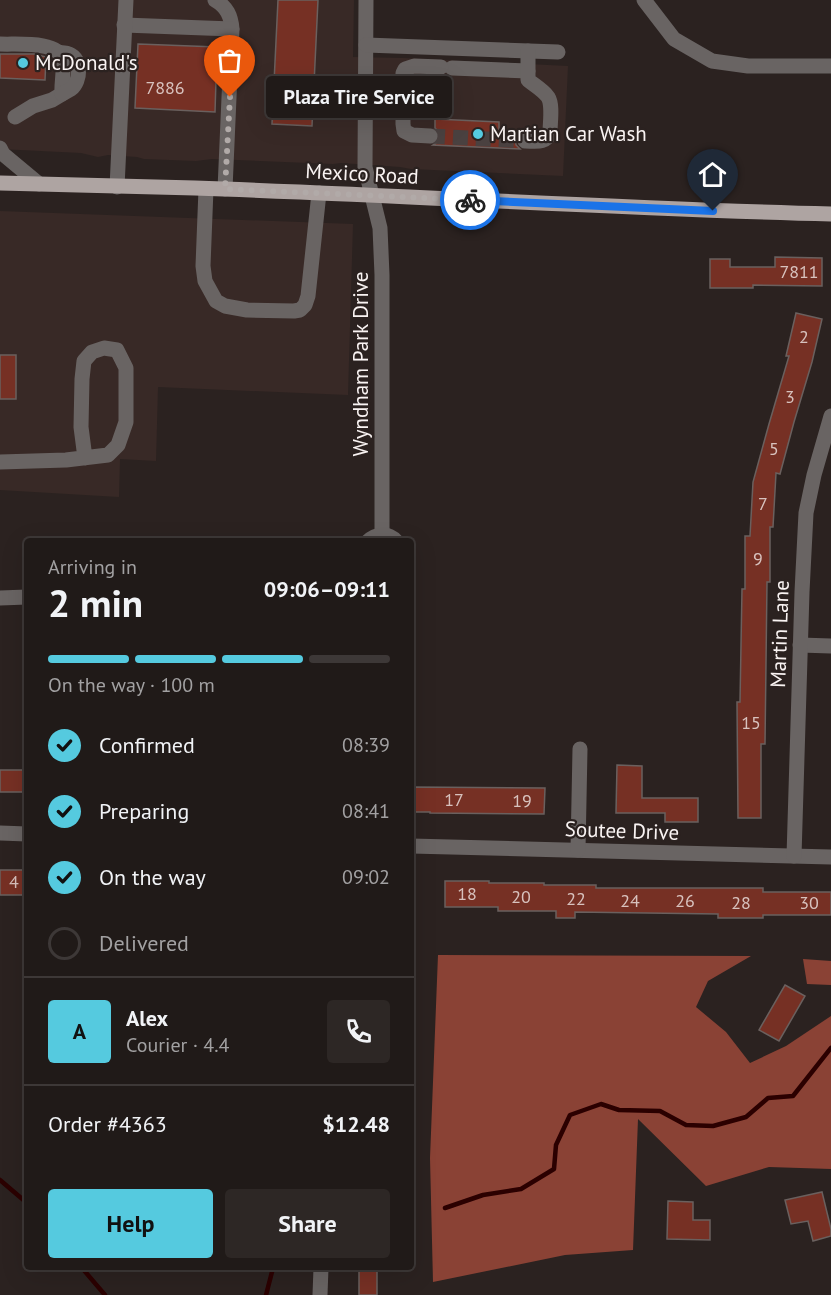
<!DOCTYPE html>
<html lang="en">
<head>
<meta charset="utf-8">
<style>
	body { margin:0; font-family:"PT Sans",sans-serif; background:#2d2725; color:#f1f3f6; height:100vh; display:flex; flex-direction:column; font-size:22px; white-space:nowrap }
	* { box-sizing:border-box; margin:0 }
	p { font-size:20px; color:#a2a1a2 }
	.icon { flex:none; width:33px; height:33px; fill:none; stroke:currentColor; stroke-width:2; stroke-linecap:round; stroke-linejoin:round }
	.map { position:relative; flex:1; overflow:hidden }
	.drawer { position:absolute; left:24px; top:538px; width:390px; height:732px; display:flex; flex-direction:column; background:#201a18; border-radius:6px; box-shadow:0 6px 24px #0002,0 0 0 2px #3d3837 }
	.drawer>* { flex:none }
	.pin { position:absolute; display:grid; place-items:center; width:51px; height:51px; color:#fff; margin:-62px -26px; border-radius:50% 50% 50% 0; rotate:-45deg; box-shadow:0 0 6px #0007 }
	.pin .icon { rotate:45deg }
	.courier { position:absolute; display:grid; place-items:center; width:60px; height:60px; margin:-30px; border:4px solid #1a73e8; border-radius:50%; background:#fff; color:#222; box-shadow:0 2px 8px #0007 }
	.bubble { position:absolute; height:42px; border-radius:6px; background:#201a18; box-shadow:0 6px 24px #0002,0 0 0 2px #3d3837; font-size:20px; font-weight:700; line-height:42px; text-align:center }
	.headline em { font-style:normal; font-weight:700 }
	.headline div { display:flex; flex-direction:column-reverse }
	.headline { display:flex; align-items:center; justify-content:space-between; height:102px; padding:0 24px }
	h1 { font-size:39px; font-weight:700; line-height:45px }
	.bar { display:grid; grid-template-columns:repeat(4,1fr); gap:9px 6px; align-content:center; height:72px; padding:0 24px }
	.bar i { height:8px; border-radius:4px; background:#3d3837 }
	.bar .selected { background:#55cadf }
	.bar p { grid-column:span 4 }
	.line { display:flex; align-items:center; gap:15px; padding:0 24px; border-top:2px solid #3d3837 }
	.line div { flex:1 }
	.round { display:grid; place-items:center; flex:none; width:63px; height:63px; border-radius:6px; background:#2d2725 }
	ol { padding:0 24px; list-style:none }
	li { display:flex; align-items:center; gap:18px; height:66px }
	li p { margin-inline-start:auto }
	li .icon { padding:6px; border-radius:50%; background:#55cadf; color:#111; stroke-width:4 }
	li:last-child { color:#a2a1a2 }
	li i { width:33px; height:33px; border:3px solid #3d3837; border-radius:50% }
	.button { display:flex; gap:12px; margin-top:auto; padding:12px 24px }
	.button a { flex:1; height:69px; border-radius:6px; background:#55cadf; color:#111; font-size:24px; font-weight:700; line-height:69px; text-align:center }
	.button a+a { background:#2d2725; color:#f1f3f6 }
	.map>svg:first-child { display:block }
	.built { fill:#382926 }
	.forest { fill:#8a4235 }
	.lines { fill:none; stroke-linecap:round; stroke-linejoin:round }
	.stream { stroke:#2b0000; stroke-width:4.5 }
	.building { fill:#763024; stroke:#6a605e; stroke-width:1.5 }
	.minor-tunnel { stroke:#4a4140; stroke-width:15; stroke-dasharray:15 8; stroke-linecap:butt }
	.minor { stroke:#696463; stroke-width:15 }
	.major { stroke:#aea4a2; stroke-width:15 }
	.done { stroke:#b1aaa8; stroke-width:6; stroke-dasharray:0 10.8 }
	.route { stroke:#1a73e8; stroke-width:8 }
	.poi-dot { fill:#55cadf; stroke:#2b2220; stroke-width:2 }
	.labels { text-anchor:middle; stroke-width:4.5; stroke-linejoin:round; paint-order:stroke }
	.number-label { font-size:18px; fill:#d8c2be }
	.poi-label { font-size:21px; fill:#f9f3f2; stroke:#2b2220; text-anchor:start }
	.street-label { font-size:21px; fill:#f9f3f2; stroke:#2b2220 }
</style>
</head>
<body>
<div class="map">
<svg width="831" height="1295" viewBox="0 0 831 1295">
	<rect width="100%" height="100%" fill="#2b2220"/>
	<g class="built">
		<polygon points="0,0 354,0 353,57 403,58 568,66 563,176 411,169 400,167 341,163 333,164 212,159 196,161 144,159 137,157 108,155 98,157 81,153 0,149"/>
		<polygon points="0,211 353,224 348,395 158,387 156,461 120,459 119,497 0,490"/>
	</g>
	<g class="forest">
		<polygon points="438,955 751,956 708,981 696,1007 726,1032 750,1063 786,1046 831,1016 831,1169 769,1167 706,1186 638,1119 633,1250 565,1255 433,1282 430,1158"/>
		<polygon points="803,959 831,961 831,985 807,984"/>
	</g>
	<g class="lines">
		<g class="stream">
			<polyline points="0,1180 27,1203"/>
			<polyline points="445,1208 483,1195 521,1189 554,1169 556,1145 570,1115 601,1104 619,1110 660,1111 686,1125 713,1126 746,1117 768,1098 793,1096 831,1048"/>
			<polyline points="82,1268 105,1295"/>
			<polyline points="266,1295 273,1268"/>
		</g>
	</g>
	<g class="building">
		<polygon points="278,0 318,0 312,126 272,124"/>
		<polygon points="138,44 217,47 215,112 135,108"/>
		<polygon points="0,54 34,54 46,57 45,80 0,78"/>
		<polygon points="435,119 499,122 499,131 520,133 517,135 515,140 516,145 520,149 433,145 438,142 440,137 438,131 435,128"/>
		<polygon points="775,257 822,258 822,286 753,285 753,288 710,288 710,259 730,259 730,267 775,267"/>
		<polygon points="796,313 822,319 812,362 794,422 780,474 776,473 773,527 770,527 770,582 767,582 765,744 761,744 761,818 738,818 737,702 740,702 742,589 745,589 745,536 750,536 753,482 769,424 789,356 786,356"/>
		<rect x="0" y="355" width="16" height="44"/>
		<polygon points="617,765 642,766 642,798 698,798 698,822 665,822 665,813 616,813"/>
		<rect x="0" y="770" width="27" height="22"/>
		<polygon points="411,787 545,788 544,814 430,813 430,812 411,812"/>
		<rect x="0" y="870" width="27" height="25"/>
		<polygon points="445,881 489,881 489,883 544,883 544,885 596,885 596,888 763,888 763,892 831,892 831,915 763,915 763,918 718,918 718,914 575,912 575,918 556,918 556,911 498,911 498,907 445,907"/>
		<polygon points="785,985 805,996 779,1041 759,1030"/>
		<polygon points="822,1192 831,1229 831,1236 813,1241 808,1221 791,1224 785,1200"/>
		<polygon points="668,1201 693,1202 693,1220 710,1220 710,1240 667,1239"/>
		<rect x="359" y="1268" width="18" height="27"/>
	</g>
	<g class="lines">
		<polyline class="minor-tunnel" points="430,136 525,141"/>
		<g class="minor">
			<path d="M215 0C227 7 231 16 232 29L225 189"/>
			<polyline points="366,0 365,167 380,228 382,275 382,534"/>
			<polyline points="644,0 674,39 712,61 748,66 831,66"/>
			<polyline points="124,25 232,29"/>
			<path d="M0 44C15 45 58 40 62 59 65 70 61 83 62 94L52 100 33 106 15 117"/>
			<polyline points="366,45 558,52"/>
			<path d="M59 52C62 53 66 53 69 54 82 59 81 81 71 89 68 91 65 92 62 94"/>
			<polyline points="452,68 528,71"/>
			<polyline points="430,136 412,135 404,131 403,124 403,73 405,69 414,66 441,67"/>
			<path d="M525 141C535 141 546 144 550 133 550 122 553 105 548 97 543 90 534 85 528 80V51"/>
			<polyline points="0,148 3,154 39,184"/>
			<polyline points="117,187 126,0"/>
			<polyline points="206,189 203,266 205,281 216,301 225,306 247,310 294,311 300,310 305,305 308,296 319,193"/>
			<polyline points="0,462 66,460 108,455 118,445 126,422 126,368 117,350 104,348 92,352 84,361 82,379 81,427 85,458"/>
			<path d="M367 542C376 533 388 532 397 542"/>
			<polyline points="0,598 27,597"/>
			<polyline points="800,645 831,646"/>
			<polyline points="0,833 27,834"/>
			<polyline points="411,846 831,857"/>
			<polyline points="578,850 580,749"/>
			<polyline points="794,856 802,592 806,513 814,475 831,416"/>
			<polyline points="320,1295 321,1268"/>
		</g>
		<path class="major" d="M0 183C65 185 130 186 195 188 407 195 619 209 831 214"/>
	</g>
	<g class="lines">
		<polyline class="done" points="230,97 225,189 470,200"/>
		<polyline class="route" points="470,200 713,211"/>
	</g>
	<g class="poi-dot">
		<circle cx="23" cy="63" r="6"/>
		<circle cx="478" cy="134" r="6"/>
	</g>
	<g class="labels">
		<g class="number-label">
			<text x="165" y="94">7886</text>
			<text x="799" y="278">7811</text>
			<text x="804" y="343">2</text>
			<text x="790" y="403">3</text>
			<text x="774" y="455">5</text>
			<text x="763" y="510">7</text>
			<text x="758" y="565">9</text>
			<text x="751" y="729">15</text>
			<text x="454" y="806">17</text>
			<text x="522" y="807">19</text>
			<text x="14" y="888">4</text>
			<text x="467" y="900">18</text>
			<text x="521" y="903">20</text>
			<text x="576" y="905">22</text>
			<text x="630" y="907">24</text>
			<text x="685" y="907">26</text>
			<text x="741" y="909">28</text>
			<text x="809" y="909">30</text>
		</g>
		<g class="poi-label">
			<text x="35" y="70">McDonald's</text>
			<text x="490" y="141">Martian Car Wash</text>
		</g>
		<g class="street-label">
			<text transform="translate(362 174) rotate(3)" y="7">Mexico Road</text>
			<text transform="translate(361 364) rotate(-90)" y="7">Wyndham Park Drive</text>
			<text transform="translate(780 634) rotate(-88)" y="7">Martin Lane</text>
			<text transform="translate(622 831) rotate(2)" y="7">Soutee Drive</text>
		</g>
	</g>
</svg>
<div class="pin" style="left:230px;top:97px;background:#ea580c"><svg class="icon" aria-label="bag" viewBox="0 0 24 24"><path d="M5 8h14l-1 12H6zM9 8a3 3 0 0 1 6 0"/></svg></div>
<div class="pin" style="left:713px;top:211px;background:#1f2937"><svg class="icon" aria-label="home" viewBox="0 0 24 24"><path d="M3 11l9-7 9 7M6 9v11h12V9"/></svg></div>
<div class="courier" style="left:470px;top:200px"><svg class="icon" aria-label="bike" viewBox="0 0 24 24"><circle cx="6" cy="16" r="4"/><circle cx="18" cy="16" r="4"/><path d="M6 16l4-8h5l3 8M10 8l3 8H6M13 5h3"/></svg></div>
<div class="bubble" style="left:266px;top:76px;width:186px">Plaza Tire Service</div>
<section class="drawer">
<div class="headline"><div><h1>2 min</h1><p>Arriving in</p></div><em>09:06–09:11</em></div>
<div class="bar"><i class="selected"></i><i class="selected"></i><i class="selected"></i><i></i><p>On the way · 100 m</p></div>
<ol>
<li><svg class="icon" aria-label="check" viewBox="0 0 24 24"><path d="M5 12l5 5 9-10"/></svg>Confirmed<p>08:39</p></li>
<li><svg class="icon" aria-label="check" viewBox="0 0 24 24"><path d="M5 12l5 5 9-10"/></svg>Preparing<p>08:41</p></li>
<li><svg class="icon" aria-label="check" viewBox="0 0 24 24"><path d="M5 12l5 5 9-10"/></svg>On the way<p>09:02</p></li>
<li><i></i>Delivered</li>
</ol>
<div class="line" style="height:108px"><b class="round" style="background:#55cadf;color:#111">A</b><div><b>Alex</b><p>Courier · 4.4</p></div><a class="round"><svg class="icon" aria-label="phone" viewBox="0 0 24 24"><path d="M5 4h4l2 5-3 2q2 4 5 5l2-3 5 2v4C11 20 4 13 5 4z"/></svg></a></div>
<div class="line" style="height:78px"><div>Order #4363</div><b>$12.48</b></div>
<div class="button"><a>Help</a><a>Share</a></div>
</section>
</div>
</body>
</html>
